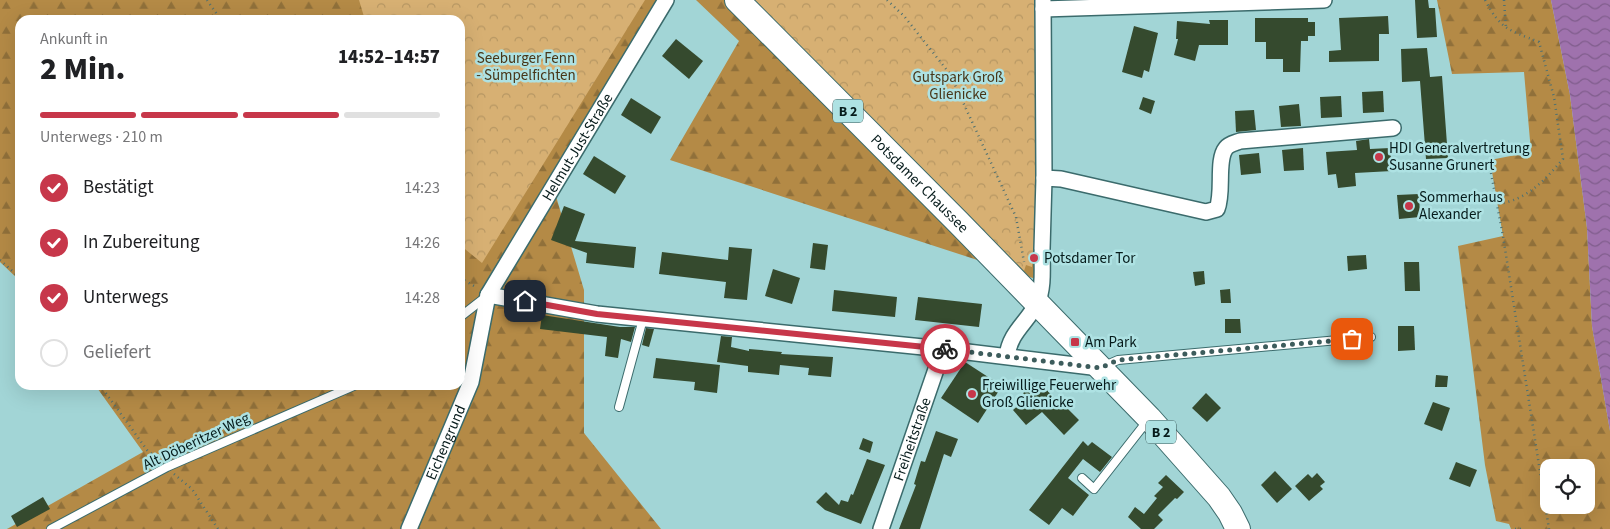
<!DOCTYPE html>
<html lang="de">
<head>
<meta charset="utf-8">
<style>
	body { margin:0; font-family:"Source Sans 3",sans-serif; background:#f6f6f6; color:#202124; height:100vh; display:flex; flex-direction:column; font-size:19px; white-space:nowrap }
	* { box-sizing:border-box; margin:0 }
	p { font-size:16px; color:#757577 }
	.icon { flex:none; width:28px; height:28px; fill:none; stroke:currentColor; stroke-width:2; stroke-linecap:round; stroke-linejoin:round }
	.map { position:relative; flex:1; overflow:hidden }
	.side { position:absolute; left:15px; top:15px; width:450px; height:375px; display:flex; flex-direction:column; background:#fff; border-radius:15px; box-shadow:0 5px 20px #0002 }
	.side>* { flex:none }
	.fabs { position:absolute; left:1540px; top:459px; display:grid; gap:10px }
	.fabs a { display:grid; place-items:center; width:55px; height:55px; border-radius:10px; background:#fff; box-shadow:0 5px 20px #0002; font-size:25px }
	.pin { position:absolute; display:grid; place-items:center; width:42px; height:42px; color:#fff; margin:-21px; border-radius:10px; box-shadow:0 2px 8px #0006 }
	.courier { position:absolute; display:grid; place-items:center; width:50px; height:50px; margin:-25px; border:4px solid #c7374a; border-radius:50%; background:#fff; color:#222; box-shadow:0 1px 6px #0007 }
	.head em { font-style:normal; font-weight:800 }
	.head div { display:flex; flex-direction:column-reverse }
	.head { display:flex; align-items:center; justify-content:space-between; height:85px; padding:0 25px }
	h1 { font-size:32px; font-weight:800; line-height:38px }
	.bar { display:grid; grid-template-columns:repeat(4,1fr); gap:8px 5px; align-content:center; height:60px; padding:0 25px }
	.bar i { height:6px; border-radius:4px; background:#e0e0e0 }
	.bar .on { background:#c7374a }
	.bar p { grid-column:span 4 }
	ol { padding:0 25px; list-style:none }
	li { display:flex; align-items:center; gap:15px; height:55px }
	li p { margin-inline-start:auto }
	li .icon { padding:5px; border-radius:50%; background:#c7374a; color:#fff; stroke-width:4 }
	li:last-child { color:#757577 }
	li i { width:28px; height:28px; border:2px solid #e0e0e0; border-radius:50% }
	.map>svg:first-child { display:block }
	.forest { fill:url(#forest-firs); fill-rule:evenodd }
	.park { fill:url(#park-crowns) }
	.water { fill:url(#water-waves) }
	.building { fill:#354a2e }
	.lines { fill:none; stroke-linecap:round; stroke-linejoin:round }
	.lane-casing { stroke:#3b6b6c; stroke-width:10 }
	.street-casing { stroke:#3b6b6c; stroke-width:18 }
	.primary-casing { stroke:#3b6b6c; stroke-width:26 }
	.path { stroke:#4e7071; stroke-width:2.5; stroke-dasharray:1 4; stroke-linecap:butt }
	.lane { stroke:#fff; stroke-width:8 }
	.street { stroke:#fff; stroke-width:15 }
	.primary { stroke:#fff; stroke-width:24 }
	.done { stroke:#3d5c5c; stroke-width:5; stroke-dasharray:0 9 }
	.route { stroke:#c7374a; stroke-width:6 }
	.poi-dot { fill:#c7374a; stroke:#aee2e3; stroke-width:2 }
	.labels { text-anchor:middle; stroke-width:5; stroke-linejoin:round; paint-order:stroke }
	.shield { fill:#aee2e3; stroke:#385757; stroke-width:1 }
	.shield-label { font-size:14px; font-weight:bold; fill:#061b1b }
	.park-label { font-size:15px; fill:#483618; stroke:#aee2e3 }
	.street-label { font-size:15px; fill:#061b1b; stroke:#aee2e3 }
	.poi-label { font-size:15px; fill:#061b1b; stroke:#aee2e3; text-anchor:start }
</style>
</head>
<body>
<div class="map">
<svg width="1610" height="529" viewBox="0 0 1610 529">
	<defs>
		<pattern id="forest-firs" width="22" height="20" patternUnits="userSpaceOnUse" patternTransform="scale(1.25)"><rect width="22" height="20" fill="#b48a46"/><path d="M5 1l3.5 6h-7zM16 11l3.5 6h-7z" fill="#90703a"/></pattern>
		<pattern id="park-crowns" width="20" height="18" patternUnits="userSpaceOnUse" patternTransform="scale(1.25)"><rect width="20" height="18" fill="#d7b073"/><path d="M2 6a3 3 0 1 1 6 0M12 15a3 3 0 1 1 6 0" fill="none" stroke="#b79763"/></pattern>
		<pattern id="water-waves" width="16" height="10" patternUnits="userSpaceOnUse" patternTransform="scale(1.25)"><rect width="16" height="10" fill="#9f72ad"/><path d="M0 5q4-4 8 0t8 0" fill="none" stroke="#805d8c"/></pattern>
	</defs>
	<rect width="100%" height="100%" fill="#a2d5d6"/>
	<g class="forest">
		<polygon points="0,0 666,0 552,183 584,290 584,433 661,529 7,529 143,452 95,385 460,385 460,20 20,20 20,281 0,262"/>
		<polygon points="696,0 1043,0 1042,281 670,160 739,41"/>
		<path d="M1437 0H1551L1570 95 1587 228 1592 326 1610 431V529H1511L1509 524 1496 521 1485 465 1458 246 1503 236 1490 160 1531 152 1524 72 1452 74ZM1549 468H1586V505H1549Z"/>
	</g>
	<g class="park">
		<polygon points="359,0 645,0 482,263 460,245 460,20 365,20"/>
		<polygon points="752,0 1043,0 1050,249 1033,249 1032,267 1026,265 1024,271"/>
	</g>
	<polygon class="water" points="1551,0 1610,0 1610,431 1592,326 1587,228 1570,95"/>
	<g class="building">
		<polygon points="1415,0 1428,0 1429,8 1435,8 1437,37 1417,38"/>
		<polygon points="1388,16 1389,34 1379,34 1379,61 1329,62 1329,51 1341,50 1339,18"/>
		<polygon points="1255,18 1308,18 1308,22 1315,22 1315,36 1308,36 1308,41 1301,41 1300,72 1283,72 1283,59 1266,59 1266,42 1255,42"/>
		<polygon points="1209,20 1228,20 1228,45 1199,45 1195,61 1174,55 1178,39 1176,39 1177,21 1210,24"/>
		<polygon points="1134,26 1158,33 1149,72 1144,70 1142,78 1122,72"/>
		<polygon points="676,39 703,61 689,79 662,56"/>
		<polygon points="1427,48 1430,77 1442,76 1448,158 1426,159 1420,81 1402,82 1401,49"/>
		<polygon points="1383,91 1384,112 1363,113 1362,92"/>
		<polygon points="1341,96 1342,117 1321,118 1320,97"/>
		<polygon points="1143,97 1155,101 1151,114 1139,109"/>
		<polygon points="631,98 661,117 651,134 621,115"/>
		<polygon points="1299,104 1301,126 1281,127 1279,106"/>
		<polygon points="1254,110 1256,130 1236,132 1235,111"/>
		<polygon points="1369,139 1370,149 1390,148 1392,171 1355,173 1356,186 1338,188 1336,174 1328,175 1326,152 1357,150 1356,141"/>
		<polygon points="1303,148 1304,170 1284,171 1282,150"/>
		<polygon points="1259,153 1261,173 1241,175 1239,155"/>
		<polygon points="594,156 626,176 615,194 583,174"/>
		<polygon points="1419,194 1420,217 1399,219 1397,195"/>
		<polygon points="564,206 585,214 575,241 636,247 634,268 586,263 587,253 551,240"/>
		<polygon points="813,243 828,245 825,270 810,268"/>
		<polygon points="729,247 752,249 747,300 724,298 726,282 659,274 662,252 728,260"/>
		<polygon points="1366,255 1367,269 1348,271 1347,256"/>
		<polygon points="1404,262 1419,262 1420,291 1405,291"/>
		<polygon points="773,269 800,278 792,304 765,296"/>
		<polygon points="1204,271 1205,284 1195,286 1193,272"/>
		<polygon points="1230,289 1231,303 1221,303 1220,290"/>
		<polygon points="834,290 897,297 895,317 832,311"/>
		<polygon points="918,297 982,304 979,327 915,320"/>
		<polygon points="542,315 620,327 635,327 631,342 621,339 618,358 605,356 607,337 540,329"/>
		<polygon points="1225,319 1240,319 1241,333 1225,333"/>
		<polygon points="1398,326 1414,326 1415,350 1398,351"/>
		<polygon points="646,328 654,329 649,347 642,345"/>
		<polygon points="721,336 732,337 731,347 749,351 749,349 782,352 781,354 833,357 831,377 808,375 809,368 780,365 779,375 748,372 748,366 717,362"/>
		<polygon points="656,358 720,365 717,393 694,390 695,382 653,378"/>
		<polygon points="965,362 1002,386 978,423 941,398"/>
		<polygon points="1436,375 1448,376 1447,387 1435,387"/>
		<polygon points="1038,380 1062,407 1064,405 1079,420 1064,435 1042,412 1026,425 1013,410 1027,398 1023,393"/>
		<polygon points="1206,393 1221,408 1207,422 1192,408"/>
		<polygon points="1433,402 1450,408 1442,431 1424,424"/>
		<polygon points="936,431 958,439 951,457 944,454 920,529 899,529 916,485 914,484 921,461 925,462"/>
		<polygon points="863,438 873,442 870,453 859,449"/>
		<polygon points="1083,441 1088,446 1092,442 1112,457 1100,472 1083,459 1068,478 1089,495 1073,516 1062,508 1049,525 1029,510"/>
		<polygon points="867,459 885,465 861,524 825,510 816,502 826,492 839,505 841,500 848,502 851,494 853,495"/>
		<polygon points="1456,462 1477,470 1470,487 1449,479"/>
		<polygon points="1275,471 1292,489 1277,503 1261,485"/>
		<polygon points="1317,473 1325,482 1320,486 1323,489 1309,501 1295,486 1308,474 1312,478"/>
		<polygon points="1166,475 1184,492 1177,499 1175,498 1158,515 1163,520 1154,529 1141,529 1128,517 1135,507 1144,514 1157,498 1154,496 1163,487 1158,483"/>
		<polygon points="43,497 50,509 17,527 11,516"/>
	</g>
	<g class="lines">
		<g class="lane-casing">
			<g id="lane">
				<polyline points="460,317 487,296"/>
				<polyline points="1102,367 1118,360 1371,337"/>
				<polyline points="619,407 643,319"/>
				<polyline points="1082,478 1094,489 1148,420"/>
				<polyline points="51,529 167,467 356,385"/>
			</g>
		</g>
		<g class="street-casing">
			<g id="street">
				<polyline points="1043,9 1324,0"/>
				<path d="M1044 178 1061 179 1206 212 1217 209C1224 192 1216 160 1226 148 1229 144 1235 143 1240 141L1393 128"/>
				<polyline points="1042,249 1044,178 1043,1"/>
				<polyline points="488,295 597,314 943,349 1100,368"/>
				<path d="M1007 356C1010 332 1027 323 1037 303 1044 288 1042 268 1042 252"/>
				<path id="s1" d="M409 529 471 382 488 295 666 0"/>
				<path id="s2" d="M881 529 943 349"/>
			</g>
		</g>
		<g class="primary-casing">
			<g id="primary">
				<path id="s3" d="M737 0 959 223 1149 418 1219 497 1230 513 1238 529"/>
			</g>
		</g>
		<g class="path">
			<polyline points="207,0 221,20"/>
			<polyline points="887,0 904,16 950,74 1016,217 1024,262"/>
			<path d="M1485 0C1501 30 1509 30 1539 42L1554 97 1563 159C1545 180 1527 200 1498 204"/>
			<polyline points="1504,0 1506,28"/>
			<polyline points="1491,173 1503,236 1549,529"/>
			<polyline points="0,260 20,278"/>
			<polyline points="460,278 476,287"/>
			<polyline points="100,385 147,450 159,460"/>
			<polyline points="174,474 192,489 218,529"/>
			<polyline points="1515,529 1524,529"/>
		</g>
		<use href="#lane" class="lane"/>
		<use href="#street" class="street"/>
		<use href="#primary" class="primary"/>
	</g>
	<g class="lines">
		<polyline class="done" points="945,349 1100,368 1118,360 1352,339"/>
		<polyline class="route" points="525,301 597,314 945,349"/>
	</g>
	<g class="poi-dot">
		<circle cx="1379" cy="157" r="5"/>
		<circle cx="1409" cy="206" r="5"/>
		<circle cx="1034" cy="258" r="5"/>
		<rect x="1070" y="337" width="10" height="10" rx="2.5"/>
		<circle cx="972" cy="394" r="5"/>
	</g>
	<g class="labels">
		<g class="shield">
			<rect x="833" y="99.5" width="30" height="23" rx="4"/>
			<rect x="1146" y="420.5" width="30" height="23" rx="4"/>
		</g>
		<g class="shield-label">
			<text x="848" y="116">B 2</text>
			<text x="1161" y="437">B 2</text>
		</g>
		<g class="park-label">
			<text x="526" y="63">Seeburger Fenn<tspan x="526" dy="17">- Sümpelfichten</tspan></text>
			<text x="958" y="82">Gutspark Groß<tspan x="958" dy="17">Glienicke</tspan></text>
		</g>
		<g class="street-label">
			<text dy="5" stroke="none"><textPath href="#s1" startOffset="421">Helmut-Just-Straße</textPath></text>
			<text dy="5" stroke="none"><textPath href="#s3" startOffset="259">Potsdamer Chaussee</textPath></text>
			<text dy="5" stroke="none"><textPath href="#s2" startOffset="95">Freiheitstraße</textPath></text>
			<text transform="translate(196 441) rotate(-25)" y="5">Alt Döberitzer Weg</text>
			<text dy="5" stroke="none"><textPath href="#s1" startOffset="94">Eichengrund</textPath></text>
		</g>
		<g class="poi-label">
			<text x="1389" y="153">HDI Generalvertretung<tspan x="1389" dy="17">Susanne Grunert</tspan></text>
			<text x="1419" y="202">Sommerhaus<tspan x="1419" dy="17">Alexander</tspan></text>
			<text x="1044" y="263">Potsdamer Tor</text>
			<text x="1085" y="347">Am Park</text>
			<text x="982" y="390">Freiwillige Feuerwehr<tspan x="982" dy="17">Groß Glienicke</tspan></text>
		</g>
	</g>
</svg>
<div class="fabs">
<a><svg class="icon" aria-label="locate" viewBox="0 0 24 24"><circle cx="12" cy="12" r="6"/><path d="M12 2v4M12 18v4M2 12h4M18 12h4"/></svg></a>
</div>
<div class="pin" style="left:1352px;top:339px;background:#ea580c"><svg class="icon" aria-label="bag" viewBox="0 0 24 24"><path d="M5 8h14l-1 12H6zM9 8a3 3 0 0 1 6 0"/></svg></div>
<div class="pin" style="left:525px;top:301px;background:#1f2937"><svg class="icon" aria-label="home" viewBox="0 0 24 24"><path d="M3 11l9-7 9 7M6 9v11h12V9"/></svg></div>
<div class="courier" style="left:945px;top:349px"><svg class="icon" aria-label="bike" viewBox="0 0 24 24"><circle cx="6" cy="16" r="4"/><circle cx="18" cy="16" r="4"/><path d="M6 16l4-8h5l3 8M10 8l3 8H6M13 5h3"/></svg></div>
<section class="side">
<div class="head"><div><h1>2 Min.</h1><p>Ankunft in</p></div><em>14:52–14:57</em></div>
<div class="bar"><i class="on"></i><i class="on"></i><i class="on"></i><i></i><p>Unterwegs · 210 m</p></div>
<ol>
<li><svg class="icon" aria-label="check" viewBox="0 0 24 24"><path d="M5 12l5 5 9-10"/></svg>Bestätigt<p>14:23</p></li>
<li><svg class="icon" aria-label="check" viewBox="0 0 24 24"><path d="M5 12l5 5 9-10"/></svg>In Zubereitung<p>14:26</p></li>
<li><svg class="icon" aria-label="check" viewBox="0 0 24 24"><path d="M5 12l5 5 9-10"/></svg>Unterwegs<p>14:28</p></li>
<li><i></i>Geliefert</li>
</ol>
</section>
</div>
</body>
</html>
